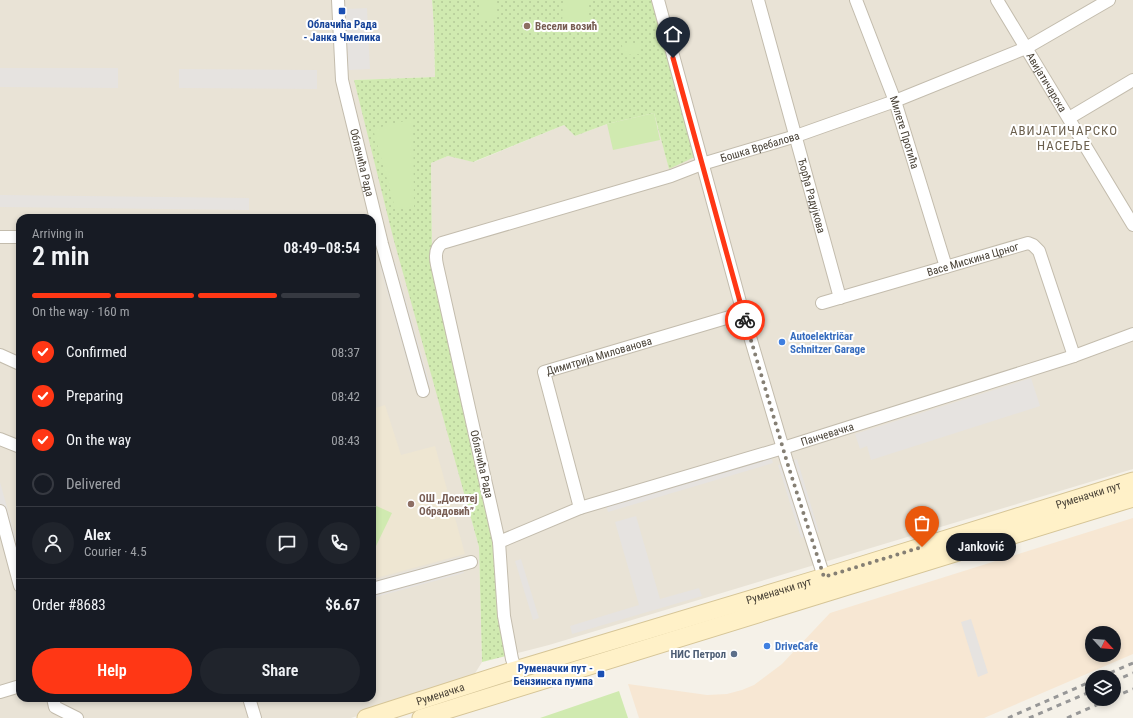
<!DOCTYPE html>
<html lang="en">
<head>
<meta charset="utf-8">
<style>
	body { margin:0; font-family:"Roboto Condensed",sans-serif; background:#20242c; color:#f1f3f6; height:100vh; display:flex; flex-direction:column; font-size:15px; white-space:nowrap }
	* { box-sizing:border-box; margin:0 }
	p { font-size:13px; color:#9ea1a6 }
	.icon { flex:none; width:22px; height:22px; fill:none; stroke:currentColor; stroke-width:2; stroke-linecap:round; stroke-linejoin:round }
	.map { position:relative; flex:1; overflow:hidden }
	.details { position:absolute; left:16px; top:214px; width:360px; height:488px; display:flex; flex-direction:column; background:#171b24; border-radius:12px; box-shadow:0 2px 6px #0003 }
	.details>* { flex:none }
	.needle { width:26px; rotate:116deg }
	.controls { position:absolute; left:1085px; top:626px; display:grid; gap:8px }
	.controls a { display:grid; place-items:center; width:36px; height:36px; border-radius:50%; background:#171b24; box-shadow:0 2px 6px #0003; font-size:20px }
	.pin { position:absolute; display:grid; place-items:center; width:34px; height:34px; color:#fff; margin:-41px -17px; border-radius:50% 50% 50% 0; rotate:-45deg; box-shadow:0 0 4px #0007 }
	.pin .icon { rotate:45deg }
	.courier { position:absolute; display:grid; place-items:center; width:40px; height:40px; margin:-20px; border:3px solid #ff3715; border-radius:50%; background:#fff; color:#222; box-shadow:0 1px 5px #0007 }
	.bubble { position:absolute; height:28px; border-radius:14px; background:#171b24; box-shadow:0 2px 6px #0003; font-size:13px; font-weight:600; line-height:28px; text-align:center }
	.headline em { font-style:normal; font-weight:600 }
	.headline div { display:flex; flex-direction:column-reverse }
	.headline { display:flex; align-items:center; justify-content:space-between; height:68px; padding:0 16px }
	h1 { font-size:26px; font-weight:600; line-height:30px }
	.bar { display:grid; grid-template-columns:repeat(4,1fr); gap:6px 4px; align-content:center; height:48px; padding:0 16px }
	.bar i { height:5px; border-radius:3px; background:#363941 }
	.bar .selected { background:#ff3715 }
	.bar p { grid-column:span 4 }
	.line { display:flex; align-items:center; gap:10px; padding:0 16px; border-top:1px solid #363941 }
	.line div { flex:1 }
	.round { display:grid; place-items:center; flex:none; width:42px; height:42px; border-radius:21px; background:#20242c }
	ol { padding:0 16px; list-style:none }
	li { display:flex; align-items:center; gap:12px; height:44px }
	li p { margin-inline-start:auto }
	li .icon { padding:4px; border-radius:50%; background:#ff3715; color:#fff; stroke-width:4 }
	li:last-child { color:#9ea1a6 }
	li i { width:22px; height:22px; border:2px solid #363941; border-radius:50% }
	.action { display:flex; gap:8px; margin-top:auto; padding:8px 16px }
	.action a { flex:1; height:46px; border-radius:24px; background:#ff3715; color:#fff; font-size:16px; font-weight:600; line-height:46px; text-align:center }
	.action a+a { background:#20242c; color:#f1f3f6 }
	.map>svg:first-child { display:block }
	.residential { fill:#e9e3d6; fill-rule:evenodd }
	.commercial { fill:#f7e7d3; fill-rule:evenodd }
	.education { fill:#eee6d2 }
	.grass { fill:url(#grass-dots) }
	.green { fill:#d0eab0 }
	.parking { fill:#e6e3e0 }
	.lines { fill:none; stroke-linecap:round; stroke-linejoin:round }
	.minor-casing { stroke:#c3bcad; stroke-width:14 }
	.secondary-casing { stroke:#d6c597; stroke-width:19 }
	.minor { stroke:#fff; stroke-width:12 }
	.secondary { stroke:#fff1c8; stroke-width:17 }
	.rail { stroke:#979797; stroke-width:3; stroke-dasharray:5 5; stroke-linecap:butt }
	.done { stroke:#857f74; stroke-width:4; stroke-dasharray:0 7.2 }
	.route { stroke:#ff3715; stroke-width:5 }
	.transit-dot { fill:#1a4fb4; stroke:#fff; stroke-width:1.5 }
	.education-dot { fill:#8d6e63; stroke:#fff; stroke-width:1.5 }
	.shop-dot { fill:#3f7fe0; stroke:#fff; stroke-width:1.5 }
	.service-dot { fill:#5c6f8a; stroke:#fff; stroke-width:1.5 }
	.labels { text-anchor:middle; stroke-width:4; stroke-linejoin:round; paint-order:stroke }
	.transit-label { font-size:11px; font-weight:bold; fill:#164399; stroke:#fff }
	.education-label { font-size:11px; font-weight:bold; fill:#785e54; stroke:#fff; text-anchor:start }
	.street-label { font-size:11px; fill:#484136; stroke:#fff }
	.shop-label { font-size:11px; font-weight:bold; fill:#366cbe; stroke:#fff; text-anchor:start }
	.service-label { font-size:11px; font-weight:bold; fill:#4e5e75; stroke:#fff; text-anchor:end }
	.quarter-label { font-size:13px; letter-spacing:1px; fill:#6b5f4d; stroke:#fff }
</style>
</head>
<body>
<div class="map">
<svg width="1133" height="718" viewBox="0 0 1133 718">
	<defs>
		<pattern id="grass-dots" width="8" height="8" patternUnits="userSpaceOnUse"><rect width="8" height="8" fill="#d0eab0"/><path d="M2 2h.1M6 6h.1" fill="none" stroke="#b4ca98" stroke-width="1.8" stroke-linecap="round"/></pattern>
	</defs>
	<rect width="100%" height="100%" fill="#f5f1e8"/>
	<g class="residential">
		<path d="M0 0H432L434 29 435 77 354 80 479 547 482 662 469 683 351 718H0ZM20 218H372V698H20Z"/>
		<polygon points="658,0 1133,0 1133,469 549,645 506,656 432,251 431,163 448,156 474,162 564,125 575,136 607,124 654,113 669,168"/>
	</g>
	<path class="commercial" d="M1133 518V654L984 718H639L628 684 707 695 727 694 742 690 754 685 782 664 830 613ZM1092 633H1114V655H1092Z"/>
	<polygon class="education" points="385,405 401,455 435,446 465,554 372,579 372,409"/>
	<polygon class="grass" points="432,0 658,0 699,155 669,169 654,113 607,124 575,136 564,125 473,162 448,156 431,163 432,251 499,542 506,656 482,662 479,547 393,237 354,80 435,77 434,29"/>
	<g class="green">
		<polygon points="495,0 495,20 481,20 481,1"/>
		<polygon points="563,0 588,0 588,26 562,26"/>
		<polygon points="639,44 640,54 623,55 622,45"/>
		<polygon points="654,113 660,140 613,150 607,124"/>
		<polygon points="413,119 414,207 395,208 373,129"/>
		<polygon points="372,504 392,513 376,546 372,544"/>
		<polygon points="619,691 628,718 540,718"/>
	</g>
	<g class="parking">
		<polygon points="367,8 370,69 348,70 346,9"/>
		<polygon points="0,68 118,68 118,88 0,87"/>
		<polygon points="179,69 317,70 317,89 179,88"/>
		<polygon points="0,195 249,198 249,210 0,207"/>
		<polygon points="395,262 430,385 415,390 380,266"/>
		<polygon points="1031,378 1040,406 871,460 867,446 860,449 855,434"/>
		<polygon points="770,451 773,463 608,512 604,501"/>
		<polygon points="797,459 819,532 801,538 778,465"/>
		<polygon points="0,482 20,554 20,587 0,515"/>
		<polygon points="636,516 660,599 699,588 702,596 572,634 570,626 639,605 615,522"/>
		<polygon points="460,557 464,573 372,598 372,581"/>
		<polygon points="521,559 539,618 533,620 515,561"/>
		<polygon points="971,619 988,673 978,677 961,622"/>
	</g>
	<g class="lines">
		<g class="minor-casing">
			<g id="minor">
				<path id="s1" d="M338 0 342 80 382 244 423 391"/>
				<polyline points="658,0 743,313 787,462 824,577"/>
				<path id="s2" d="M758 0 840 298"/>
				<path id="s3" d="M856 0 895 101 946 267"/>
				<path id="s4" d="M997 0 1133 225"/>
				<polyline points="1069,118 1133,80"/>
				<polyline points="0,237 20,237"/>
				<path id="s5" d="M822 303 1028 243 1033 245 1039 251 1074 356"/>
				<polyline points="0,355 20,364"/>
				<polyline points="0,439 20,447"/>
				<path id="s6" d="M580 508 544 372 743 313"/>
				<polyline points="0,511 20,586"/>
				<path id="s7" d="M499 542 580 508 783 448 1074 356 1133 334"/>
				<polyline points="372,589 471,562"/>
				<path id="s8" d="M518 676 512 659 504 616 499 542 437 265C435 256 435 248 442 243L671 176 702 164 796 136 895 101 1026 48 1109 0"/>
				<polyline points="0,692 20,686"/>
				<polyline points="53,698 55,707 77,718"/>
				<polyline points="249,698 255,718"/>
			</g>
		</g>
		<g class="secondary-casing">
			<g id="secondary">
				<path id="s9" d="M366 718 515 670 824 577 1133 481"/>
				<path d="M421 718C659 646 895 570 1133 498"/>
			</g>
		</g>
		<use href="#minor" class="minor"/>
		<use href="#secondary" class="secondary"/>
		<g class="rail">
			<polyline points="1101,677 1133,663"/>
			<polyline points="1114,681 1133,673"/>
			<polyline points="1114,697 1133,689"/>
			<polyline points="1008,718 1092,681"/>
			<polyline points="1029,718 1092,691"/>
			<polyline points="1067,718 1110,699"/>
		</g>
	</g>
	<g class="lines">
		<polyline class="done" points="745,320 787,462 824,577 922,547"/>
		<polyline class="route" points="673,58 745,320"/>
	</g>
	<g class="transit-dot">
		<rect x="338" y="7" width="8" height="8" rx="2"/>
		<rect x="597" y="670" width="8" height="8" rx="2"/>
	</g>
	<g class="education-dot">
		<circle cx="527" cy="26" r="4"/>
		<circle cx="411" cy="504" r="4"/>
	</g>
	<g class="shop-dot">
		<circle cx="782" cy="342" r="4"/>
		<circle cx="767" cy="646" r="4"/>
	</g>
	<circle class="service-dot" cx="734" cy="654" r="4"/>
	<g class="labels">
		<g class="transit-label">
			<text x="342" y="28">Облачића Рада<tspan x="342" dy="13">- Јанка Чмелика</tspan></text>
			<text x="593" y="672" text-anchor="end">Руменачки пут -<tspan x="593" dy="13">Бензинска пумпа</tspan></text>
		</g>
		<g class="education-label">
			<text x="535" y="30">Весели возић</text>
			<text x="419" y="502">ОШ „Доситеј<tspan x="419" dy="13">Обрадовић”</tspan></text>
		</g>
		<g class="street-label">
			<text dy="4" stroke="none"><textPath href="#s4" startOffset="96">Авијатичарска</textPath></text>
			<text dy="4" stroke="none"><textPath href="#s3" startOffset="141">Милете Протића</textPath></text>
			<text dy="4" stroke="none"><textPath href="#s8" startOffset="776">Бошка Вребалова</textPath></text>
			<text dy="4" stroke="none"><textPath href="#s1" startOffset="165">Облачића Рада</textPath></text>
			<text dy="4" stroke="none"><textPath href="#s2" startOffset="203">Ђорђа Радујкова</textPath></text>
			<text dy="4" stroke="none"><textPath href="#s5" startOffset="157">Васе Мискина Црног</textPath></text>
			<text dy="4" stroke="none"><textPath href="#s6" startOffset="198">Димитрија Милованова</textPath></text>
			<text dy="4" stroke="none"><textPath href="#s7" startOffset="346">Панчевачка</textPath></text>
			<text transform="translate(482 464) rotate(77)" y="4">Облачића Рада</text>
			<text dy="4" stroke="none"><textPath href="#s9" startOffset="756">Руменачки пут</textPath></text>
			<text dy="4" stroke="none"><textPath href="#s9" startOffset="432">Руменачки пут</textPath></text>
			<text dy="4" stroke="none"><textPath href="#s9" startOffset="78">Руменачка</textPath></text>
		</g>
		<g class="shop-label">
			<text x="790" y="340">Autoelektričar<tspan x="790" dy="13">Schnitzer Garage</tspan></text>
			<text x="775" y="650">DriveCafe</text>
		</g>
		<g class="service-label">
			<text x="726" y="658">НИС Петрол</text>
		</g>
		<g class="quarter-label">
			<text x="1064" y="135">АВИЈАТИЧАРСКО<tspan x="1064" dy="15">НАСЕЉЕ</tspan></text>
		</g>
	</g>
</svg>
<div class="controls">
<a><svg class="needle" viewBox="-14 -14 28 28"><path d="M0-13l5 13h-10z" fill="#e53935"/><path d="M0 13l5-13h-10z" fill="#9ea1a6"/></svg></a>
<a><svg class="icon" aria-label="layers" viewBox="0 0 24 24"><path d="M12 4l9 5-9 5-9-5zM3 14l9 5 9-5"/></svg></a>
</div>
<div class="pin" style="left:922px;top:547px;background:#ea580c"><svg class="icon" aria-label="bag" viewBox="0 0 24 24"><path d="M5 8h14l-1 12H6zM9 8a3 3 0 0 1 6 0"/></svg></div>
<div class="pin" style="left:673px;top:58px;background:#1f2937"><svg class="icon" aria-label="home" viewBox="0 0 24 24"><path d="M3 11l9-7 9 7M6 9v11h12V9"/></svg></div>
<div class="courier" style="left:745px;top:320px"><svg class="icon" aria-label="bike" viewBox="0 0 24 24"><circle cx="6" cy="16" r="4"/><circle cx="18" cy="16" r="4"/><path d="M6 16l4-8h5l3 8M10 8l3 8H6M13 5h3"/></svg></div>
<div class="bubble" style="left:946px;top:533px;width:70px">Janković</div>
<section class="details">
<div class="headline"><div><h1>2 min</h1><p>Arriving in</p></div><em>08:49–08:54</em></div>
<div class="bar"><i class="selected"></i><i class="selected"></i><i class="selected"></i><i></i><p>On the way · 160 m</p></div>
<ol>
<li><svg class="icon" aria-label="check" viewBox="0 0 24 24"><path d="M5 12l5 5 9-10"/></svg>Confirmed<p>08:37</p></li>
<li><svg class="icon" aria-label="check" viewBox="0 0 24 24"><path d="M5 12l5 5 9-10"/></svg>Preparing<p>08:42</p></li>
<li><svg class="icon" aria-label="check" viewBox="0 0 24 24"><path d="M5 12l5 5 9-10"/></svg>On the way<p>08:43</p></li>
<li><i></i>Delivered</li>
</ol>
<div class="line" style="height:72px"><a class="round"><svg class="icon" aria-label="person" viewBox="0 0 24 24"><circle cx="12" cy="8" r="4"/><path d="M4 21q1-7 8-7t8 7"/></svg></a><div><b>Alex</b><p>Courier · 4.5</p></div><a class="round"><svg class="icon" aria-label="chat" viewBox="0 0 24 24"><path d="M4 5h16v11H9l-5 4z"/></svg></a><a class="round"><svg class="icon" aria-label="phone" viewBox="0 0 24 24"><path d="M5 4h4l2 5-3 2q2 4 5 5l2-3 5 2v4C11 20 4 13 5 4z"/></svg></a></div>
<div class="line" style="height:52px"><div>Order #8683</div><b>$6.67</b></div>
<div class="action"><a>Help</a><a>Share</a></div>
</section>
</div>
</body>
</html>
